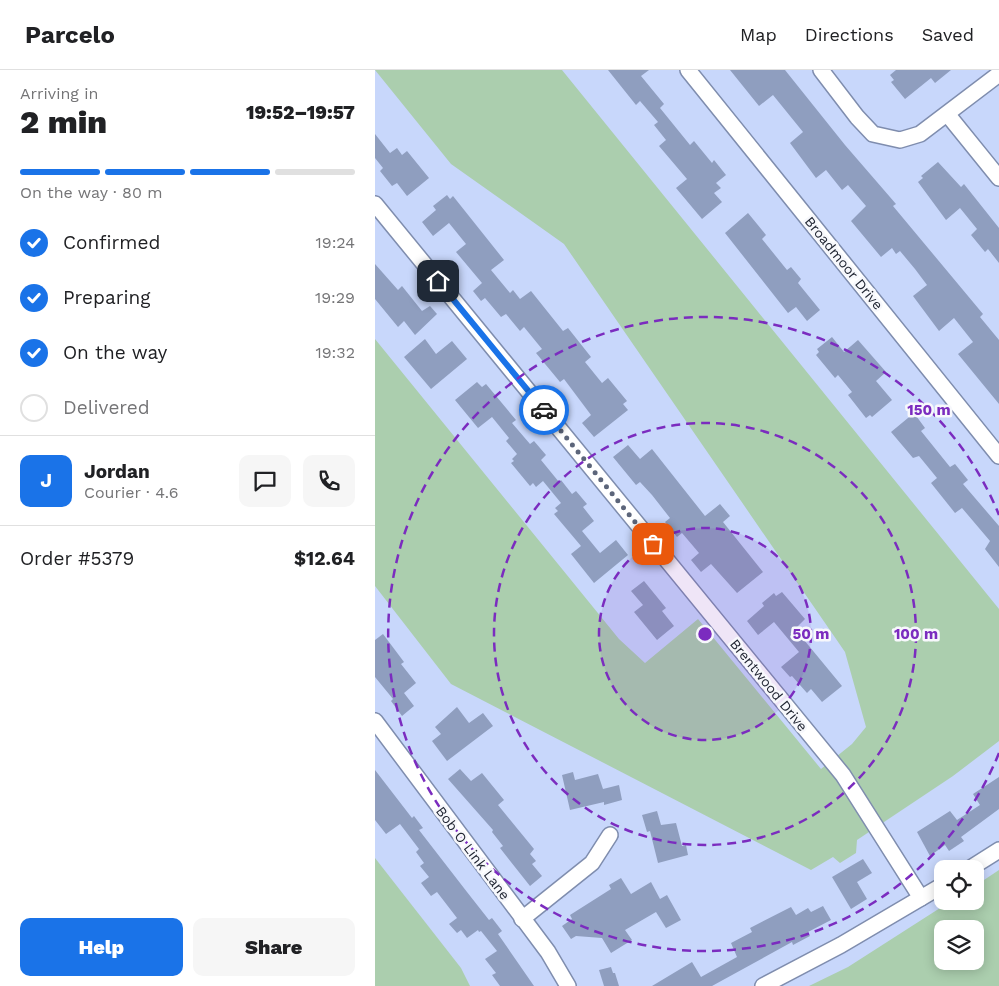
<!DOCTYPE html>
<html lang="en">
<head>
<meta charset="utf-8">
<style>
	body { margin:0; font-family:"Work Sans",sans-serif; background:#f6f6f6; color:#202124; height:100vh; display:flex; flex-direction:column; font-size:19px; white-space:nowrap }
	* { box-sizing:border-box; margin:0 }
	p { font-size:16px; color:#757577 }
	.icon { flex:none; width:28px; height:28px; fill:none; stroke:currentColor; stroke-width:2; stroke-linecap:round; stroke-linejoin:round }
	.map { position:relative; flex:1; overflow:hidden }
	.panel { display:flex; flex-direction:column; background:#fff; width:375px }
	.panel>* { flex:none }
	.fabs { position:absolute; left:559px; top:790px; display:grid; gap:10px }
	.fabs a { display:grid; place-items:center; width:50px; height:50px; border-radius:10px; background:#fff; box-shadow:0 2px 12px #0003; font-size:25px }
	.pin { position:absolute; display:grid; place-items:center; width:42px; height:42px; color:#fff; margin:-21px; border-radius:10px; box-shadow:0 2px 8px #0006 }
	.courier { position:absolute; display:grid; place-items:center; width:50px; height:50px; margin:-25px; border:4px solid #1a73e8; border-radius:50%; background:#fff; color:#222; box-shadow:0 1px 6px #0007 }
	.overview em { font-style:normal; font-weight:800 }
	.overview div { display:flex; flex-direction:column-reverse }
	.overview { display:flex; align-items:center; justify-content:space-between; height:85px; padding:0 20px }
	h1 { font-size:32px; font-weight:800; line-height:38px }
	.bar { display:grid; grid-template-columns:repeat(4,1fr); gap:8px 5px; align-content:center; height:60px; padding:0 20px }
	.bar i { height:6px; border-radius:4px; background:#e0e0e0 }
	.bar .selected { background:#1a73e8 }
	.bar p { grid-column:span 4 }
	.line { display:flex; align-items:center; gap:12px; padding:0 20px; border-top:1px solid #e0e0e0 }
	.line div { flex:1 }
	.round { display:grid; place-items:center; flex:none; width:52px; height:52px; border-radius:10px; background:#f6f6f6 }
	ol { padding:0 20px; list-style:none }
	li { display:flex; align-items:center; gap:15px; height:55px }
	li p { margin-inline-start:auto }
	li .icon { padding:5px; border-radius:50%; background:#1a73e8; color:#fff; stroke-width:4 }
	li:last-child { color:#757577 }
	li i { width:28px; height:28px; border:2px solid #e0e0e0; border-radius:50% }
	.primary-button { display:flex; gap:10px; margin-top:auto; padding:10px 20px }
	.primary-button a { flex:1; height:58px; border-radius:10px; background:#1a73e8; color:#fff; font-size:20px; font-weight:800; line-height:58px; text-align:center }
	.primary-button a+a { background:#f6f6f6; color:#202124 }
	header { display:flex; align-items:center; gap:30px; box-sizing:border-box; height:70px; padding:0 25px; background:#fff; border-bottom:1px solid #e0e0e0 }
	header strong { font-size:24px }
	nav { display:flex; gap:28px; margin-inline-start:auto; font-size:18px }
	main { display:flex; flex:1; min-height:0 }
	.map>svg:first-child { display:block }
	.green { fill:#abceae; fill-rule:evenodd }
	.building { fill:#8f9ebf }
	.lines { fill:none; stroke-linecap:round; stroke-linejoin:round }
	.minor-casing { stroke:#7f8dae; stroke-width:18 }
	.minor { stroke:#fff; stroke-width:15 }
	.done { stroke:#5c657a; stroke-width:5; stroke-dasharray:0 9 }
	.route { stroke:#1a73e8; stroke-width:6 }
	.ring { fill:none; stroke:#7b2cbf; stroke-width:2.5; stroke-dasharray:9 6 }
	.labels { text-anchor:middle; stroke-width:5; stroke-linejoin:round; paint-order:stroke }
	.street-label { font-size:14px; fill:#222734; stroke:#f7f8fc }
	.centre { fill:#7b2cbf; stroke:#f7f8fc; stroke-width:2.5 }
	.ring-label { font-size:15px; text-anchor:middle; font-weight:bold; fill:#7b2cbf; stroke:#f7f8fc; stroke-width:5; stroke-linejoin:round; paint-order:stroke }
</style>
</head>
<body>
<header>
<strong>Parcelo</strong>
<nav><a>Map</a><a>Directions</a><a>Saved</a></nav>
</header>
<main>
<section class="panel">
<div class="overview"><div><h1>2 min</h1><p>Arriving in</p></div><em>19:52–19:57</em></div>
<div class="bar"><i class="selected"></i><i class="selected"></i><i class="selected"></i><i></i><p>On the way · 80 m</p></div>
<ol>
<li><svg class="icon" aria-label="check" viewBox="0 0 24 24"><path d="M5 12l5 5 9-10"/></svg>Confirmed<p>19:24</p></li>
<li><svg class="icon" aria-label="check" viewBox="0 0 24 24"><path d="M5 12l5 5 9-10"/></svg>Preparing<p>19:29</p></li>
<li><svg class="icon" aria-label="check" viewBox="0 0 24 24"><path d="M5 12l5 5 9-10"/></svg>On the way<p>19:32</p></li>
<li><i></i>Delivered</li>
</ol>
<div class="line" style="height:90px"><b class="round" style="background:#1a73e8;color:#fff">J</b><div><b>Jordan</b><p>Courier · 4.6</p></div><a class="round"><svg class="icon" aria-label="chat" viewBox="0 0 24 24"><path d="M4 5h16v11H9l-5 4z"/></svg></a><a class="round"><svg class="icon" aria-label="phone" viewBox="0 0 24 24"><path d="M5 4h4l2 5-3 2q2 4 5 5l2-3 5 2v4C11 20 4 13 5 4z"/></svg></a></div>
<div class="line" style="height:65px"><div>Order #5379</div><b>$12.64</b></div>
<div class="primary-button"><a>Help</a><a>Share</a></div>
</section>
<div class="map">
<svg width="624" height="916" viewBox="0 0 624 916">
	<rect width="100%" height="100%" fill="#c8d7fb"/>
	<g class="green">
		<polygon points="0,0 187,0 624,539 624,671 578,706 482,770 481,783 465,793 458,787 436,800 76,614 0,516 0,269 244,569 270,593 323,549 446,699 477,674 491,657 470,582 189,174 76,94"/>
		<polygon points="0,788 86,898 95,916 0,916"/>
		<path d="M624 800V916H434L473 897 576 831H600V816ZM568 859H600V891H568Z"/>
	</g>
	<g class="building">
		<polygon points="233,0 274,0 266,6 289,34 285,38 315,75 319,71 337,93 339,90 351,105 341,113 346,118 339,123 347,132 327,149 301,118 312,109 284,76 291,70 279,55 283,52 265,31 261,35"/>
		<polygon points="355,0 410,0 470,75 521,134 518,136 608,244 605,247 624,270 624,334 583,284 598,272 579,248 564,261 538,226 552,215 540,199 525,181 521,184 517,178 506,187 476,151 491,136 473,115 467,120 451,100 441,108 415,73 428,62 398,25 384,36"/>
		<polygon points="521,0 576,0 560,13 556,8 530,29 516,12 519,10 515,5"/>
		<polygon points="0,64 15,83 22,78 27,85 32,81 54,108 32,126 22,113 17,116 5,101 8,98 0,88"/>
		<polygon points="563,92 586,117 589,114 624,158 624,193 613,179 610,182 596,165 602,159 585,138 571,150 543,112 548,108 546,106"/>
		<polygon points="72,125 75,129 78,126 129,190 116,200 135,223 138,220 145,229 156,221 188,261 193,258 216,287 210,292 227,313 233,308 252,331 248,334 253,340 219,367 207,353 216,345 189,309 185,312 161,283 167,279 149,257 145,261 131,244 126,247 110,228 106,231 98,221 107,213 81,182 91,174 74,153 58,166 47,152 61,140 58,136"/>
		<polygon points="373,143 391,165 387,169 412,200 416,197 426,209 423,213 445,240 432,251 421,237 413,243 350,163"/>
		<polygon points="0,194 23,220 27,216 47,241 55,236 62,244 40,265 29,251 23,257 0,229"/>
		<polygon points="457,267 469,282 483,270 511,302 501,311 517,330 497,347 495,345 491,348 473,325 477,322 463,305 460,308 441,285 444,282 442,279"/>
		<polygon points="50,269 61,284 77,271 92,289 56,319 29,287"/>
		<polygon points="102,312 107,317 111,314 141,350 137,353 155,374 159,371 171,385 166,390 184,412 186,410 197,424 201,421 212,434 208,437 219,451 207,461 225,483 241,470 253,485 219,513 196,484 206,476 179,444 183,441 180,438 186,433 168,411 161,417 158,413 155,416 136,393 139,391 137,389 142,384 131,371 134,368 117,347 103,358 80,330"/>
		<polygon points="539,343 550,358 546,361 575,397 580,394 593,410 588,414 624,456 624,497 610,479 615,471 587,438 580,443 556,413 562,408 544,386 538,388 516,362"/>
		<polygon points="253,375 265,389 277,379 330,446 345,434 355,446 348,452 388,502 362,523 336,494 326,502 316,490 324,483 307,463 302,467 290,452 295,448 277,425 265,412 261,415 238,387"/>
		<polygon points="269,511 291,538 287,541 299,556 282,570 259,542 268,535 256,521"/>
		<polygon points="407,522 430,549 420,559 467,616 447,632 436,619 432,623 417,606 415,607 406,597 424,582 399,552 383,565 372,551 389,536 387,533 399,523 401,526"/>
		<polygon points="8,564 29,592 26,594 41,613 29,623 39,636 27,646 16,631 18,629 0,607 0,570"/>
		<polygon points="82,637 94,653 108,643 118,656 72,691 57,671 66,664 60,657"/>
		<polygon points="85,699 96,711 107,703 129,730 123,735 159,779 155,784 161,791 157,794 167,806 155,816 125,778 128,776 117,762 118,760 73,709"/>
		<polygon points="0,700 37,748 39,746 48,758 44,760 92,822 114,850 117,848 127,861 123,864 159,916 125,916 117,905 121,903 110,889 122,881 106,861 104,862 103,860 92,868 86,860 82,863 74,854 82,848 62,822 56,826 46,813 54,807 45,796 49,793 41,782 44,779 25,754 11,764 0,750"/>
		<polygon points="198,702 200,710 223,704 228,719 244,715 247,730 229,735 229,732 195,740 187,705"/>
		<polygon points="624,707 624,739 586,767 589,771 574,781 570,775 555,786 542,762 575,741 582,750 605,735 598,724"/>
		<polygon points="282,741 286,755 301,753 307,776 311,775 313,785 283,793 275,761 272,762 267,745"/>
		<polygon points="488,789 497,803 482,812 492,829 476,839 457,807"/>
		<polygon points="246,808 256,824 276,812 285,829 292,825 306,850 291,858 281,842 250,860 257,870 236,883 227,868 201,866 196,869 187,856 197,849 195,845 236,819 234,815"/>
		<polygon points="448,836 456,850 433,862 435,866 418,875 417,872 337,916 277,916 317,892 326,907 362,887 356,873 377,862 375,858 416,837 421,845 433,838 436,842"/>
		<polygon points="236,897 238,903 240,903 244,916 229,916 224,900"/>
	</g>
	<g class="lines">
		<g class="minor-casing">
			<g id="minor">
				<polyline points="313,0 624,386"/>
				<polyline points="446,0 482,47 498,64 525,70 545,64 624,4"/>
				<polyline points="573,45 624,108"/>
				<polyline points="0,134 468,705 546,828"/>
				<polyline points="0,651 173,882 193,916"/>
				<polyline points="594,799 624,780"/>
				<polyline points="147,849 217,793 235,765"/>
				<polyline points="388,916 466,875 568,815"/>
			</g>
		</g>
		<use href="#minor" class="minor"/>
	</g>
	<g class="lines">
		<polyline class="done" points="169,340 278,474"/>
		<polyline class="route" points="63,211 169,340"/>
	</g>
	<circle cx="330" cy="564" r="106" fill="#7b2cbf" fill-opacity=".12"/>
	<g class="ring">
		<circle cx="330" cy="564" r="106"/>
		<circle cx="330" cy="564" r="211"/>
		<path d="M624 683A317 317 0 1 1 624 445"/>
	</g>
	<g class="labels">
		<g class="street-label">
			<text transform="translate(469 193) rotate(51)" y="5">Broadmoor Drive</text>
			<text transform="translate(394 615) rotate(51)" y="5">Brentwood Drive</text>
			<text transform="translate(98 783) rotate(53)" y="5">Bob O Link Lane</text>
		</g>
	</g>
	<circle cx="330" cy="564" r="8" class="centre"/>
	<g class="ring-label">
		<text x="554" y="345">150 m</text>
		<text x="436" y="569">50 m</text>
		<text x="541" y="569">100 m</text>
	</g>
</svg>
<div class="fabs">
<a><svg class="icon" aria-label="locate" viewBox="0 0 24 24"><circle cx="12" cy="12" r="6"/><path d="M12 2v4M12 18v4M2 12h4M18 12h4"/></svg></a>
<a><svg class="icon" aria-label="layers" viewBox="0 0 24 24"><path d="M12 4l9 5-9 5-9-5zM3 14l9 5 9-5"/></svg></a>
</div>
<div class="pin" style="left:278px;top:474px;background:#ea580c"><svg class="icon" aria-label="bag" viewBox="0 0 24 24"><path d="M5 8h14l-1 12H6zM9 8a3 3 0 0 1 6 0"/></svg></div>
<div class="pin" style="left:63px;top:211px;background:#1f2937"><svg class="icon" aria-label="home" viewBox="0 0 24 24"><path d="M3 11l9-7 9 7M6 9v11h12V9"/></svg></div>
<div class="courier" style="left:169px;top:340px"><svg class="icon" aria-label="car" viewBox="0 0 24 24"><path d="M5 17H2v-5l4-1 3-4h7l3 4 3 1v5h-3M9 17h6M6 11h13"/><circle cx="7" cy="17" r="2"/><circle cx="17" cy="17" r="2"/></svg></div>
</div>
</main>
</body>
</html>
